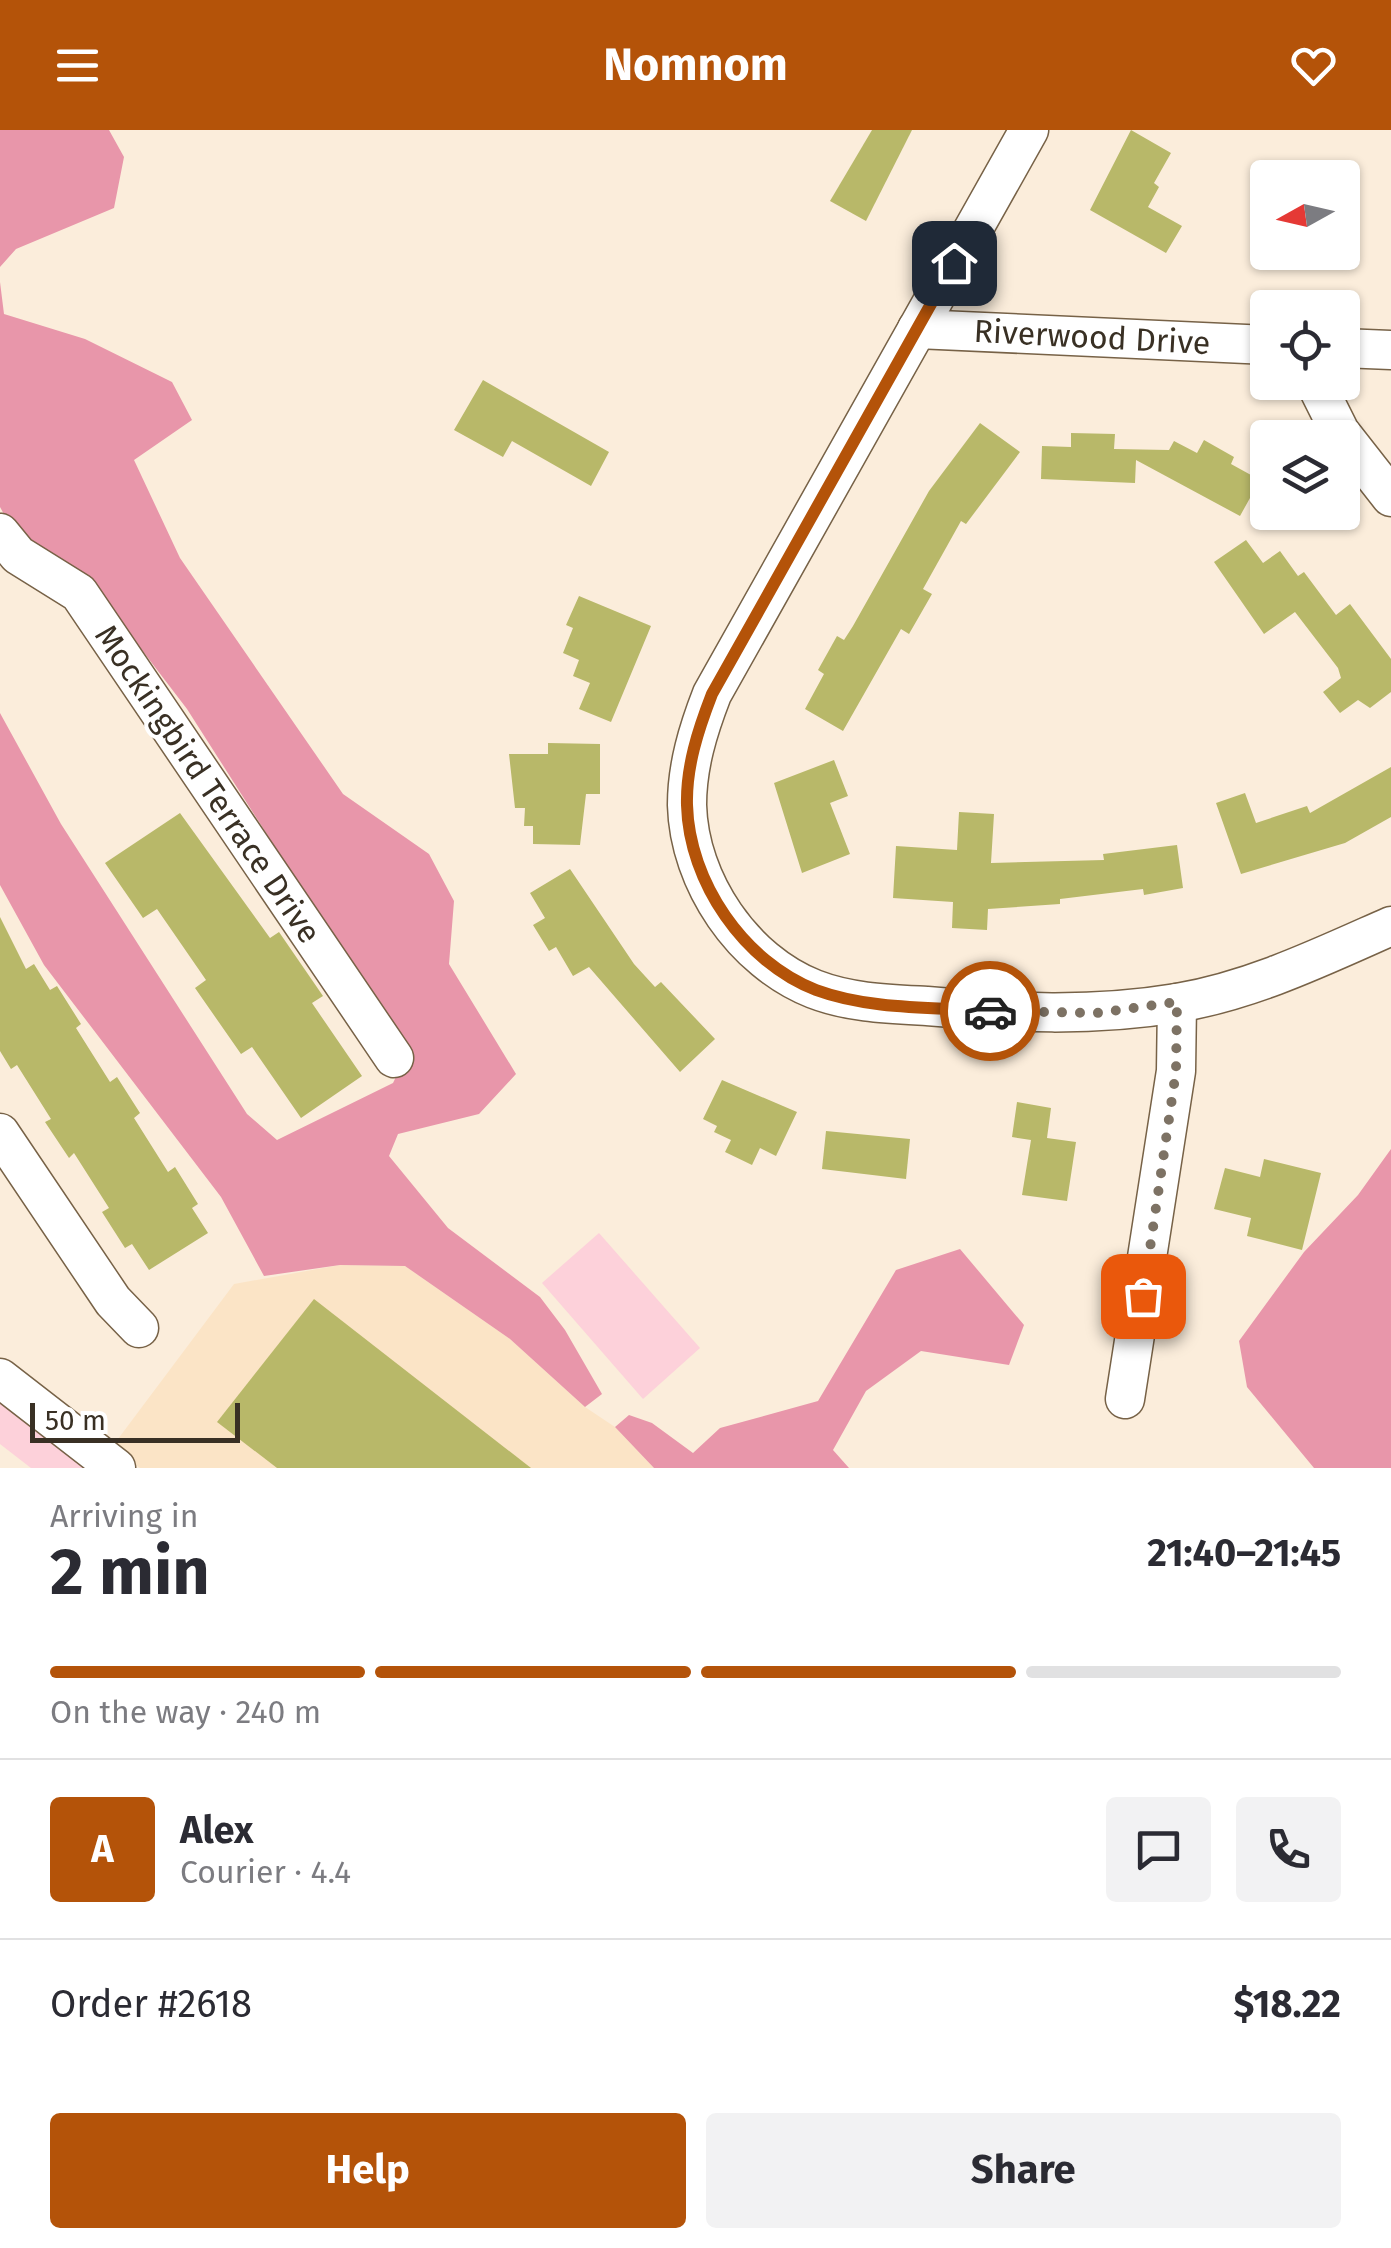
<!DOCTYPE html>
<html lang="en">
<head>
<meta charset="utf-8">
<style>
	body { margin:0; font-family:"Fira Sans",sans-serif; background:#f2f2f3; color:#2b2b33; height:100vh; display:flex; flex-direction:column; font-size:38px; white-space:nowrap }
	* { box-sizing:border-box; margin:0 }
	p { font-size:32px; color:#7c7c81 }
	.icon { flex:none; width:55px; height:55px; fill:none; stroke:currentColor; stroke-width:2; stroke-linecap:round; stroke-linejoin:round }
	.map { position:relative; height:1338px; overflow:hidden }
	.drawer { display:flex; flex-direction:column; background:#fff; flex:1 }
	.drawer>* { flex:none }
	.needle { width:65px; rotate:262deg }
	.tools { position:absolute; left:1250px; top:30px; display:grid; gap:20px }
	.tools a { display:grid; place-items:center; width:110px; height:110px; border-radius:10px; background:#fff; box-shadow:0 2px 8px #0004; font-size:50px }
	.scale { position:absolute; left:30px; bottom:25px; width:210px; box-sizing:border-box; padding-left:10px; border:5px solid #393024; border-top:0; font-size:28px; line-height:35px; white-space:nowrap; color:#393024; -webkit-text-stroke:8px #fff; paint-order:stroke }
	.pin { position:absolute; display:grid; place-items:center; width:85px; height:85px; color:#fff; margin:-42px; border-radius:20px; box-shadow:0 5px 15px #0006 }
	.courier { position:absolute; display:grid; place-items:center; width:100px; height:100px; margin:-50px; border:8px solid #b45309; border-radius:50%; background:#fff; color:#222; box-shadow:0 2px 12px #0007 }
	.overview em { font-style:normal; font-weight:700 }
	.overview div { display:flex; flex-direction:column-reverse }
	.overview { display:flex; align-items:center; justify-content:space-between; height:170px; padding:0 50px }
	h1 { font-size:65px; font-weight:700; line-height:75px }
	.bar { display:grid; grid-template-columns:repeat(4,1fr); gap:15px 10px; align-content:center; height:120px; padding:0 50px }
	.bar i { height:12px; border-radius:8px; background:#e1e1e2 }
	.bar .current { background:#b45309 }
	.bar p { grid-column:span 4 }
	.line { display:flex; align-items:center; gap:25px; padding:0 50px; border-top:2px solid #e1e1e2 }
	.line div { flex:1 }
	.round { display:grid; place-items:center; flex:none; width:105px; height:105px; border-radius:10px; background:#f2f2f3 }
	.button { display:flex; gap:20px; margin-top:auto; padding:20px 50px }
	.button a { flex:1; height:115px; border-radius:10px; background:#b45309; color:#fff; font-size:40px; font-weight:700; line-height:115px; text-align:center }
	.button a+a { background:#f2f2f3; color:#2b2b33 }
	header { display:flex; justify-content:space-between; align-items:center; height:130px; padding:0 50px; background:#b45309; color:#fff; font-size:45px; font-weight:700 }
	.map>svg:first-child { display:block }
	.built { fill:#fbe4c6 }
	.green { fill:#fdd1da }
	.forest { fill:#e896aa }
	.building { fill:#b8b869 }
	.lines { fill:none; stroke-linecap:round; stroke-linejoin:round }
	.minor-casing { stroke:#776247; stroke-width:41 }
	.minor { stroke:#fff; stroke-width:38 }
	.done { stroke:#7d7264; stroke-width:10; stroke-dasharray:0 18 }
	.route { stroke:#b45309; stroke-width:12 }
	.labels { text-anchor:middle; stroke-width:8; stroke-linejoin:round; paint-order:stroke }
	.street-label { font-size:32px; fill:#393024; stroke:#fff }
</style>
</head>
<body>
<header><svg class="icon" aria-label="menu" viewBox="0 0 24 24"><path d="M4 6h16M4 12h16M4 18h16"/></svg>Nomnom<svg class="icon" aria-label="heart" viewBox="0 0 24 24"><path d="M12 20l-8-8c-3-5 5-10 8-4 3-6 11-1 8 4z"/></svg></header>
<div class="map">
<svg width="1391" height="1338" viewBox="0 0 1391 1338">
	<rect width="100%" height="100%" fill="#fbeddb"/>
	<polygon class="built" points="340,1135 405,1136 510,1209 585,1277 615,1297 654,1338 140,1338 112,1317 234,1154"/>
	<g class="green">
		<polygon points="599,1103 700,1218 643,1269 542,1153"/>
		<polygon points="0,1262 97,1338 31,1338 0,1314"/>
	</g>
	<g class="forest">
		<polygon points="0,0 109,0 124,27 114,78 16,119 0,137"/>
		<polygon points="0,152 4,184 85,209 172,252 192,290 134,330 180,428 343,664 429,724 454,771 449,834 516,944 479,984 398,1004 389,1026 448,1098 540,1167 565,1200 602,1264 585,1277 510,1209 405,1136 340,1135 264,1146 221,1067 44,835 0,755 0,583 61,694 247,984 277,1010 393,953 407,924 187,579 83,443 18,410 0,377"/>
		<polygon points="1391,1019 1391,1338 1314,1338 1247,1257 1239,1211 1304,1122 1358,1065"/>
		<polygon points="960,1119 1024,1195 1009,1235 921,1221 866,1261 833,1320 849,1338 654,1338 615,1297 629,1285 652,1293 693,1323 720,1298 818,1271 896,1140"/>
	</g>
	<g class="building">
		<polygon points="872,0 912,0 866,91 830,71"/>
		<polygon points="1131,0 1171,23 1154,53 1159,57 1148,77 1182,96 1166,123 1090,80"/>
		<polygon points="483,250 609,322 591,356 512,311 503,327 454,300"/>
		<polygon points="980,293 1020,322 966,394 961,391 923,459 932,464 909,504 901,499 843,601 805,579 824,544 818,540 837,506 844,510 853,496 929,361"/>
		<polygon points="1071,303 1115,304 1114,319 1169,320 1174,311 1197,323 1204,310 1234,327 1231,334 1260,350 1240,386 1136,330 1135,353 1041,349 1042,316 1071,317"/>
		<polygon points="1246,410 1263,433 1280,421 1298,446 1304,442 1336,485 1350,474 1391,529 1391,562 1370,578 1358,570 1340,583 1323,562 1341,548 1338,538 1295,482 1264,504 1214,432"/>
		<polygon points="579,466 651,496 611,592 579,579 590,553 573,546 579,530 563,523 573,498 566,495"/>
		<polygon points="548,613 600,614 600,664 586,664 580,715 533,714 533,696 524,696 525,678 515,678 509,624 548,624"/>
		<polygon points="834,630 848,666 830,673 850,724 802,743 774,653"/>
		<polygon points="1391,637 1391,687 1345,713 1241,744 1216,673 1245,663 1256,693 1307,676 1310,683"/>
		<polygon points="959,682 994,684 991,733 1104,730 1103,724 1177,715 1183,758 1144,765 1143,759 1060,769 1060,774 988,779 987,800 952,798 953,772 893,768 896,716 957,720"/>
		<polygon points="180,683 270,808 279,802 323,866 312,873 362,946 301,988 252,917 241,924 195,858 206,850 157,779 143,788 105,733"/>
		<polygon points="570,739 634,834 655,857 661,852 715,909 680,942 589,837 573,846 556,817 549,821 533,795 545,788 530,763"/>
		<polygon points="0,787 26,839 34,834 50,860 57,856 81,894 76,898 110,952 117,947 140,983 134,988 168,1042 175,1037 198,1074 192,1078 208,1103 149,1140 132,1114 125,1118 102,1082 109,1078 74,1023 69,1028 45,992 51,989 17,935 11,939 0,921"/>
		<polygon points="722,950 797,982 776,1026 760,1018 752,1035 725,1022 731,1010 714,1002 717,996 703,989"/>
		<polygon points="1017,972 1051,978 1047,1008 1076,1012 1067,1071 1022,1065 1031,1010 1012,1007"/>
		<polygon points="826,1001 910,1009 906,1049 822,1039"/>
		<polygon points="1264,1029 1321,1043 1302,1120 1247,1106 1251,1088 1214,1079 1225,1038 1260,1047"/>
		<polygon points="314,1169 531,1338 277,1338 217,1292"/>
	</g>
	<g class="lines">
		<g class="minor-casing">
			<g id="minor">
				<path d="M1029 0 712 564C698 600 687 636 687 675 689 752 743 831 814 859 850 873 889 874 927 876 1011 883 1093 887 1177 873 1253 860 1321 827 1391 796"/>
				<polyline points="917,199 1268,215"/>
				<polyline points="1342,218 1391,220"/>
				<polyline points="1315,252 1340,302 1391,367"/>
				<polyline points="0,403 18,425 79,463 394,928"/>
				<polyline points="0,1003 113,1171 139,1198"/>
				<polyline points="0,1248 116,1338"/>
				<polyline points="1125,1269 1176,941 1177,873"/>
			</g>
		</g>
		<use href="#minor" class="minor"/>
	</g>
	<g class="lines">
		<polyline class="done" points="990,881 1097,883 1177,872 1176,941 1143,1166"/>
		<path class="route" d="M954 133 712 564C698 600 686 637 687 675 689 752 744 832 816 860 870 880 934 877 990 881"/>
	</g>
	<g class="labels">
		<g class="street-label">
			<text transform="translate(1092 207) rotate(3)" y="11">Riverwood Drive</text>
			<text transform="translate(208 654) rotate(56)" y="11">Mockingbird Terrace Drive</text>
		</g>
	</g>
</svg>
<div class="tools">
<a><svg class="needle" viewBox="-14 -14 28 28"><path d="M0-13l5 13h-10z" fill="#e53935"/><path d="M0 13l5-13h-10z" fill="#7c7c81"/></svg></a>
<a><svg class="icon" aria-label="locate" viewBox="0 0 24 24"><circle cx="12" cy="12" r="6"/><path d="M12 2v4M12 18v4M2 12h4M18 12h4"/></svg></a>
<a><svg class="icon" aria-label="layers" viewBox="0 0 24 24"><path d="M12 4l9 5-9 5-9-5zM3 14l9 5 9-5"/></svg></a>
</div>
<div class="scale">50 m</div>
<div class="pin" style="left:1143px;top:1166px;background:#ea580c"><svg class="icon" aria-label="bag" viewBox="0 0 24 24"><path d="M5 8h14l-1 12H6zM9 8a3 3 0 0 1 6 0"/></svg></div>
<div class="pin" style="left:954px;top:133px;background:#1f2937"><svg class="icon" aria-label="home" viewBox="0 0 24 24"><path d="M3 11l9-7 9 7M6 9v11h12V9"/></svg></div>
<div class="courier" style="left:990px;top:881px"><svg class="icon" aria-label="car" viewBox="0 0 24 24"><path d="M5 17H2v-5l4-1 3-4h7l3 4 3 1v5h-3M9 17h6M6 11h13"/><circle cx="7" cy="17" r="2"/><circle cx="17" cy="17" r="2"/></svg></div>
</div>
<section class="drawer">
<div class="overview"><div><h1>2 min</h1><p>Arriving in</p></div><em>21:40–21:45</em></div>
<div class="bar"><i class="current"></i><i class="current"></i><i class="current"></i><i></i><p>On the way · 240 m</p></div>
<div class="line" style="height:180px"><b class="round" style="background:#b45309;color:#fff">A</b><div><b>Alex</b><p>Courier · 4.4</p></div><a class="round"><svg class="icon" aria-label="chat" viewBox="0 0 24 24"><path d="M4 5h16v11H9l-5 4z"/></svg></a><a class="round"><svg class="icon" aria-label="phone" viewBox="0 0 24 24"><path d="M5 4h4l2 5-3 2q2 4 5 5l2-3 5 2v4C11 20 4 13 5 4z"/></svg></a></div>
<div class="line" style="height:130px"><div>Order #2618</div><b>$18.22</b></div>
<div class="button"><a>Help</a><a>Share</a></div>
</section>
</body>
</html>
